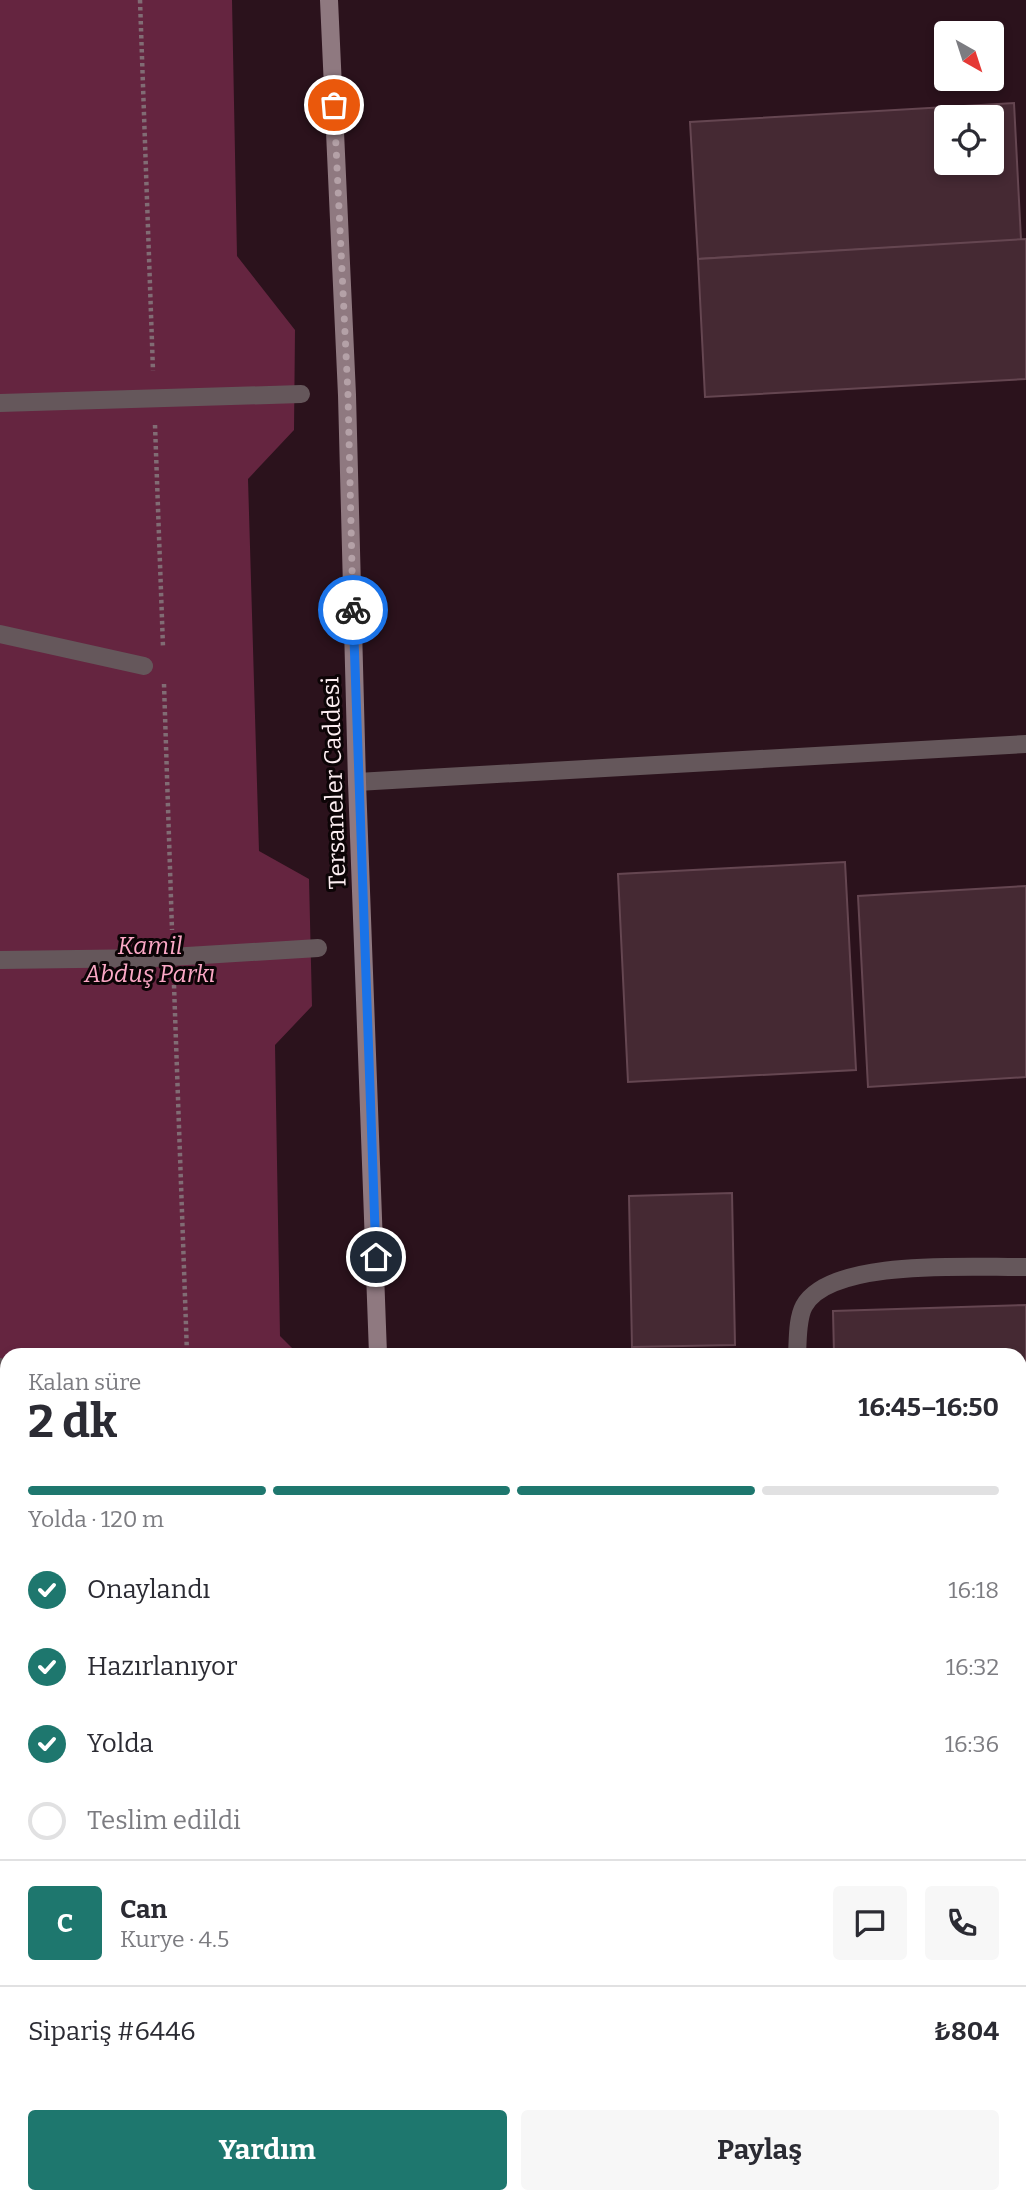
<!DOCTYPE html>
<html lang="tr">
<head>
<meta charset="utf-8">
<style>
	body { margin:0; font-family:Bitter,serif; background:#f7f7f7; color:#2b2b33; height:100vh; display:flex; flex-direction:column; font-size:26px; white-space:nowrap }
	* { box-sizing:border-box; margin:0 }
	p { font-size:23px; color:#7c7c81 }
	.icon { flex:none; width:38px; height:38px; fill:none; stroke:currentColor; stroke-width:2; stroke-linecap:round; stroke-linejoin:round }
	.map { position:relative; flex:1; overflow:hidden }
	.details { position:absolute; left:0px; top:1348px; width:1027px; height:856px; display:flex; flex-direction:column; background:#fff; border-radius:21px 21px 0 0; box-shadow:0 4px 10px #0003 }
	.details>* { flex:none }
	.needle { width:46px; rotate:141deg }
	.buttons { position:absolute; left:934px; top:21px; display:grid; gap:14px }
	.buttons a { display:grid; place-items:center; width:70px; height:70px; border-radius:7px; background:#fff; box-shadow:0 4px 10px #0003; font-size:35px }
	.pin { position:absolute; display:grid; place-items:center; width:60px; height:60px; color:#fff; margin:-30px; border:4px solid #fff; border-radius:50%; box-shadow:0 2px 7px #0007 }
	.courier { position:absolute; display:grid; place-items:center; width:70px; height:70px; margin:-35px; border:5px solid #1a73e8; border-radius:50%; background:#fff; color:#222; box-shadow:0 2px 9px #0007 }
	.headline em { font-style:normal; font-weight:700 }
	.headline div { display:flex; flex-direction:column-reverse }
	.headline { display:flex; align-items:center; justify-content:space-between; height:119px; padding:0 28px }
	h1 { font-size:46px; font-weight:700; line-height:52px }
	.bar { display:grid; grid-template-columns:repeat(4,1fr); gap:10px 7px; align-content:center; height:84px; padding:0 28px }
	.bar i { height:9px; border-radius:5px; background:#e1e1e2 }
	.bar .active { background:#1e776e }
	.bar p { grid-column:span 4 }
	.line { display:flex; align-items:center; gap:18px; padding:0 28px; border-top:2px solid #e1e1e2 }
	.line div { flex:1 }
	.round { display:grid; place-items:center; flex:none; width:74px; height:74px; border-radius:7px; background:#f7f7f7 }
	ol { padding:0 28px; list-style:none }
	li { display:flex; align-items:center; gap:21px; height:77px }
	li p { margin-inline-start:auto }
	li .icon { padding:7px; border-radius:50%; background:#1e776e; color:#fff; stroke-width:4 }
	li:last-child { color:#7c7c81 }
	li i { width:38px; height:38px; border:4px solid #e1e1e2; border-radius:50% }
	.cta { display:flex; gap:14px; margin-top:auto; padding:14px 28px }
	.cta a { flex:1; height:80px; border-radius:7px; background:#1e776e; color:#fff; font-size:28px; font-weight:700; line-height:80px; text-align:center }
	.cta a+a { background:#f7f7f7; color:#2b2b33 }
	.map>svg:first-child { display:block }
	.green { fill:#652540 }
	.building { fill:#452933; stroke:#654651; stroke-width:2; fill-rule:evenodd }
	.lines { fill:none; stroke-linecap:round; stroke-linejoin:round }
	.path { stroke:#816c74; stroke-width:4.5; stroke-dasharray:3.5 3.5; stroke-linecap:butt }
	.lane { stroke:#65575b; stroke-width:18 }
	.street { stroke:#65575b; stroke-width:18 }
	.secondary { stroke:#8f7980; stroke-width:18 }
	.done { stroke:#b4a1a7; stroke-width:7; stroke-dasharray:0 12.6 }
	.route { stroke:#1a73e8; stroke-width:9 }
	.labels { text-anchor:middle; stroke-width:6; stroke-linejoin:round; paint-order:stroke }
	.street-label { font-size:24px; fill:#fdeef2; stroke:#0c0406 }
	.park-label { font-size:24px; font-style:italic; fill:#fca8c6; stroke:#0c0406 }
</style>
</head>
<body>
<div class="map">
<svg width="1026" height="2202" viewBox="0 0 1026 2202">
	<rect width="100%" height="100%" fill="#2b121c"/>
	<polygon class="green" points="0,0 232,0 237,256 295,330 294,430 248,479 259,851 309,879 312,1006 275,1045 280,1336 298,1354 7,1354 7,2196 262,2196 262,2202 0,2202"/>
	<g class="building">
		<path d="M1014 103 1021 240 698 259 690 122ZM947 117H992V163H947Z"/>
		<polygon points="1026,239 1026,379 705,397 698,259"/>
		<polygon points="845,862 856,1070 628,1082 618,874"/>
		<polygon points="1026,886 1026,1077 868,1087 858,896"/>
		<polygon points="732,1193 735,1345 632,1347 629,1196"/>
		<polygon points="1026,1305 1026,1556 1020,1556 1020,1354 834,1354 833,1311"/>
		<rect x="1020" y="1561" width="6" height="135"/>
		<rect x="1020" y="1787" width="6" height="84"/>
	</g>
	<g class="lines">
		<g class="path">
			<polyline points="140,0 153,371"/>
			<polyline points="155,425 163,647"/>
			<polyline points="164,684 172,930"/>
			<polyline points="174,985 187,1354"/>
		</g>
		<g class="lane">
			<polyline points="357,782 1026,744"/>
			<path d="M797 1354C798 1341 797 1319 804 1306 831 1257 976 1268 1026 1267"/>
			<polyline points="747,2196 750,2202"/>
			<polyline points="494,2202 537,2196"/>
		</g>
		<g class="street">
			<polyline points="0,403 301,394"/>
			<polyline points="0,634 144,666"/>
			<polyline points="0,960 154,958 318,948"/>
			<polyline points="0,1367 7,1386"/>
			<polyline points="0,1520 7,1520"/>
			<polyline points="0,1634 7,1626"/>
			<polyline points="0,2030 7,2037"/>
			<polyline points="0,2137 7,2144"/>
			<polyline points="63,2196 70,2202"/>
			<polyline points="172,2196 178,2202"/>
			<polyline points="0,2200 2,2202"/>
		</g>
		<g class="secondary">
			<polyline points="329,0 347,395 357,782 378,1354"/>
			<polyline points="406,2196 406,2202"/>
		</g>
	</g>
	<g class="lines">
		<polyline class="done" points="334,105 348,395 353,610"/>
		<polyline class="route" points="353,610 376,1257"/>
	</g>
	<g class="labels">
		<g class="street-label">
			<text transform="translate(334 783) rotate(-92)" y="8">Tersaneler Caddesi</text>
		</g>
		<g class="park-label">
			<text x="150" y="954">Kamil<tspan x="150" dy="28">Abduş Parkı</tspan></text>
		</g>
	</g>
</svg>
<div class="buttons">
<a><svg class="needle" viewBox="-14 -14 28 28"><path d="M0-13l5 13h-10z" fill="#e53935"/><path d="M0 13l5-13h-10z" fill="#7c7c81"/></svg></a>
<a><svg class="icon" aria-label="locate" viewBox="0 0 24 24"><circle cx="12" cy="12" r="6"/><path d="M12 2v4M12 18v4M2 12h4M18 12h4"/></svg></a>
</div>
<div class="pin" style="left:334px;top:105px;background:#ea580c"><svg class="icon" aria-label="bag" viewBox="0 0 24 24"><path d="M5 8h14l-1 12H6zM9 8a3 3 0 0 1 6 0"/></svg></div>
<div class="pin" style="left:376px;top:1257px;background:#1f2937"><svg class="icon" aria-label="home" viewBox="0 0 24 24"><path d="M3 11l9-7 9 7M6 9v11h12V9"/></svg></div>
<div class="courier" style="left:353px;top:610px"><svg class="icon" aria-label="bike" viewBox="0 0 24 24"><circle cx="6" cy="16" r="4"/><circle cx="18" cy="16" r="4"/><path d="M6 16l4-8h5l3 8M10 8l3 8H6M13 5h3"/></svg></div>
<section class="details">
<div class="headline"><div><h1>2 dk</h1><p>Kalan süre</p></div><em>16:45–16:50</em></div>
<div class="bar"><i class="active"></i><i class="active"></i><i class="active"></i><i></i><p>Yolda · 120 m</p></div>
<ol>
<li><svg class="icon" aria-label="check" viewBox="0 0 24 24"><path d="M5 12l5 5 9-10"/></svg>Onaylandı<p>16:18</p></li>
<li><svg class="icon" aria-label="check" viewBox="0 0 24 24"><path d="M5 12l5 5 9-10"/></svg>Hazırlanıyor<p>16:32</p></li>
<li><svg class="icon" aria-label="check" viewBox="0 0 24 24"><path d="M5 12l5 5 9-10"/></svg>Yolda<p>16:36</p></li>
<li><i></i>Teslim edildi</li>
</ol>
<div class="line" style="height:126px"><b class="round" style="background:#1e776e;color:#fff">C</b><div><b>Can</b><p>Kurye · 4.5</p></div><a class="round"><svg class="icon" aria-label="chat" viewBox="0 0 24 24"><path d="M4 5h16v11H9l-5 4z"/></svg></a><a class="round"><svg class="icon" aria-label="phone" viewBox="0 0 24 24"><path d="M5 4h4l2 5-3 2q2 4 5 5l2-3 5 2v4C11 20 4 13 5 4z"/></svg></a></div>
<div class="line" style="height:91px"><div>Sipariş #6446</div><b>₺804</b></div>
<div class="cta"><a>Yardım</a><a>Paylaş</a></div>
</section>
</div>
</body>
</html>
